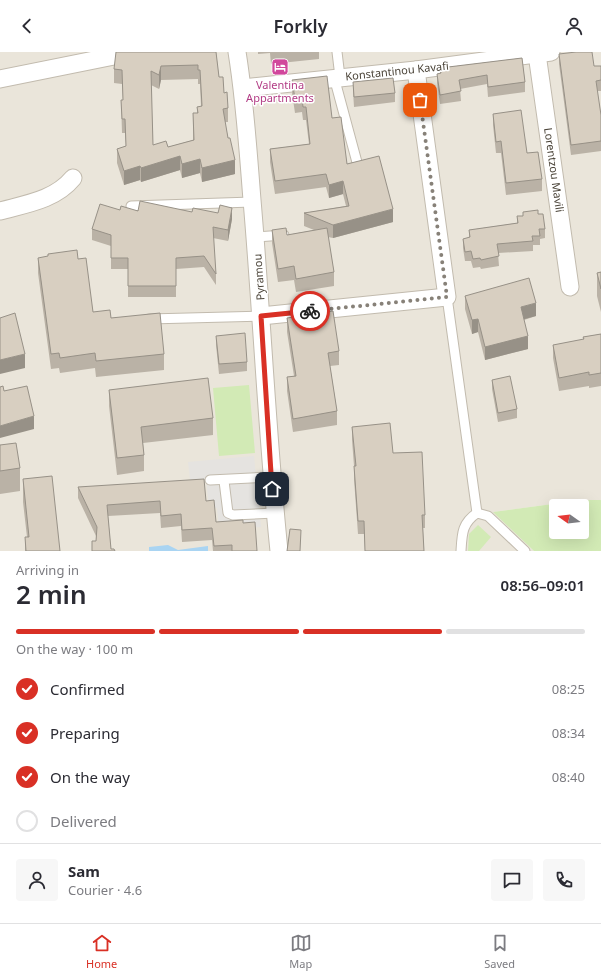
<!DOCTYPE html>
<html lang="en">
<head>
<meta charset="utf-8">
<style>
	body { margin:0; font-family:"Noto Sans",sans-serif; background:#f7f7f7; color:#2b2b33; height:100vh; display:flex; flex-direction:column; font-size:15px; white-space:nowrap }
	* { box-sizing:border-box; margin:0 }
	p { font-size:13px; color:#7c7c81 }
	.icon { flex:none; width:22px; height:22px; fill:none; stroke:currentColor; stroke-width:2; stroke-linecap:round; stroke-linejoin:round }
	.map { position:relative; height:499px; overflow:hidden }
	.panel { display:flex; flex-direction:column; background:#fff; flex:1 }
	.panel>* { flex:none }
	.needle { width:26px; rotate:284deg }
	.fabs { position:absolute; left:549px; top:447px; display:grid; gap:8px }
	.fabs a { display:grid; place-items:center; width:40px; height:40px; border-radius:4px; background:#fff; box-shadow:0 4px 16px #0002; font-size:20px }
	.pin { position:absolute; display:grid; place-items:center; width:34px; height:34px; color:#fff; margin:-17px; border-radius:8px; box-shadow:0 2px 6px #0006 }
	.courier { position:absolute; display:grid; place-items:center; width:40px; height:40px; margin:-20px; border:3px solid #d93025; border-radius:50%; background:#fff; color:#222; box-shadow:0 1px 5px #0007 }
	.headline em { font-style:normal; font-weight:600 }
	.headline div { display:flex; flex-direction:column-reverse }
	.headline { display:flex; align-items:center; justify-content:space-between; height:68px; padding:0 16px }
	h1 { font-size:26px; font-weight:600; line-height:30px }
	.bar { display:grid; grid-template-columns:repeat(4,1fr); gap:6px 4px; align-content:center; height:48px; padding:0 16px }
	.bar i { height:5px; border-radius:3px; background:#e1e1e2 }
	.bar .selected { background:#d93025 }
	.bar p { grid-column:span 4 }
	.line { display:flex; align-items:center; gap:10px; padding:0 16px; border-top:1px solid #e1e1e2 }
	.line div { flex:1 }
	.round { display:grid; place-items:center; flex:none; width:42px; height:42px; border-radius:4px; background:#f7f7f7 }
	ol { padding:0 16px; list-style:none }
	li { display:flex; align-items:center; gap:12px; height:44px }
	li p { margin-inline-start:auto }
	li .icon { padding:4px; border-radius:50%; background:#d93025; color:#fff; stroke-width:4 }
	li:last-child { color:#7c7c81 }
	li i { width:22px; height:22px; border:2px solid #e1e1e2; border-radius:50% }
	header { display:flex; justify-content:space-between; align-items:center; height:52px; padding:0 16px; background:#fff; font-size:18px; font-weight:600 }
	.menu { display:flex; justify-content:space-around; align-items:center; height:56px; border-top:1px solid #e1e1e2; background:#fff; font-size:11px; color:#7c7c81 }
	.menu a { display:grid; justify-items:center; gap:2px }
	.menu .selected { color:#d93025 }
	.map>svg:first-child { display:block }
	.residential { fill:#eae5da }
	.green { fill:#d2eab5; fill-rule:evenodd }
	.parking { fill:#e5e3e0 }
	.water { fill:#a9d4f2 }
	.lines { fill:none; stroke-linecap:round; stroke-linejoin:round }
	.service-casing { stroke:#c2bbae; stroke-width:11 }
	.minor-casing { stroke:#c2bbae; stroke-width:19 }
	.service { stroke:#fff; stroke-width:9 }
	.minor { stroke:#fff; stroke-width:17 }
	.wall { fill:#bab2a6; fill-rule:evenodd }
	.shaded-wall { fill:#979187 }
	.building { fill:#d8cfc1; stroke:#979187; fill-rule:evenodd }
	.done { stroke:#878178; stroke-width:4; stroke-dasharray:0 7.2 }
	.route { stroke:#d93025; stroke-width:5 }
	.labels { text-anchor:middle; stroke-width:3; stroke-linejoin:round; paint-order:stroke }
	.street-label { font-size:11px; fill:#4b4439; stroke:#fff }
	.hotel-label { font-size:11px; fill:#b23c85; stroke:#fff }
</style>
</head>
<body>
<header><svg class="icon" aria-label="back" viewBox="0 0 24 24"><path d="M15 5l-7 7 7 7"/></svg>Forkly<svg class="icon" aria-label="person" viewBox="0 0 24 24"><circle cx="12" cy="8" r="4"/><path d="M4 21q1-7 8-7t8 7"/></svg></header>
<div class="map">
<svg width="601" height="499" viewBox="0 0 601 499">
	<rect width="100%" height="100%" fill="#f6f3ec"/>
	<polygon class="residential" points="0,0 601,0 601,448 582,448 494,460 534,499 0,499"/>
	<g class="green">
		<polygon points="249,333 255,401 219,404 213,336"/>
		<path d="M582 448H601V499H534L493 460ZM556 454H582V480H556Z"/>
		<polygon points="478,473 491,485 479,499 468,499 469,482"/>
	</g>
	<polygon class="parking" points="254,404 261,475 219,478 217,456 209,457 206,427 190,428 188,410"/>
	<polygon class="water" points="168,493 178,498 208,494 208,499 149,499 149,495"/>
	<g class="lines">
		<g class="service-casing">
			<g id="service">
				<polyline points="337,0 340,25"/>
				<polyline points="334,25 358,114"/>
				<polyline points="131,154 252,150"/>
				<polyline points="256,185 284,183"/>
				<polyline points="447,245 477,461"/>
				<polyline points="149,267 261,264"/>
				<polyline points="210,428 271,425"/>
				<polyline points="224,429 228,461 233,463 275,461"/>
				<path d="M461 499C462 482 462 471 477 461L488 464 525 499"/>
			</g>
		</g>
		<g class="minor-casing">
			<g id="minor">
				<path d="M237 0C245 49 248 98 252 148 262 265 267 382 279 499"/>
				<polyline points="537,2 570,235"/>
				<polyline points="0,27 134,0"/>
				<polyline points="243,36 416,18 551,0"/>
				<path d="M0 159C26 152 55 148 73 126"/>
				<polyline points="261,264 447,245 416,18"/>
			</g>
		</g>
		<use href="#service" class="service"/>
		<use href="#minor" class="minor"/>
	</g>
	<g class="wall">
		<path d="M216 0 219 25 228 56V70H225L235 122 202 130 200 121 182 126 180 118 141 130 140 128 124 133 117 111V97L126 94 125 81H122L121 48H123L122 32 114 31V17ZM198 27V32H200L201 54 197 55V61H193V88L168 95 153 93 151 33 159 37 161 28Z"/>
		<polygon points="258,0 319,0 319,7 271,12 270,1 258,2"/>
		<polygon points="559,2 594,14 601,14 601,39 597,39 601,63 601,99 571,103 559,12"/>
		<polygon points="522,6 525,30 525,40 488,45 487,32 460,37 461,49 440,52 437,31 437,22 440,21 440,16"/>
		<polygon points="292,28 332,66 347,112 393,170 333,186 328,185 334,220 334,234 296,240 294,228 278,230 272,191 272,178 287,183 314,178 304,174 304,161 346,154 343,142 329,146 326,135 275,142 270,110 270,97 309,92 306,68 303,68 302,60 295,61 292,41"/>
		<polygon points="353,30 395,41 395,50 354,55 353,39"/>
		<polygon points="493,62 527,101 542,127 542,139 506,143 501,101 496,101 493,73"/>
		<polygon points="120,158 192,160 232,167 228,189 213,186 216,222 216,233 204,215 176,217 176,245 128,245 128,217 111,217 111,194 92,188 92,177"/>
		<polygon points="523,160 538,162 545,177 545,186 540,187 540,193 533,193 533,199 498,201 499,214 481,217 480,215 473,216 471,209 465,209 463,196 463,187 469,186 469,178 517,171 517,164 523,164"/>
		<polygon points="38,206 78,207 93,260 111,266 164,302 164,318 96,325 95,316 60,321 59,316 51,317 38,221"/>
		<polygon points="601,220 601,260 597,244 597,221"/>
		<polygon points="465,244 536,264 524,268 528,297 485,308 478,280 472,282 465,257"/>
		<polygon points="287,266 339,299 339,313 330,314 337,359 337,373 293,380 287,339 287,325 294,324 287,280"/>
		<polygon points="601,282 601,334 589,336 589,334 559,339 553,306 553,293 583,288 583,285"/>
		<polygon points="216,284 247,310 247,319 219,322 216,293"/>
		<polygon points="492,328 517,357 517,366 498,370 492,337"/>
		<polygon points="109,338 213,366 213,383 143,391 144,403 144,419 117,423 109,354"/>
		<polygon points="352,375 393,401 425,463 425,476 423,476 424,499 365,499 364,482 358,482 354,427 354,414 352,388"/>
		<polygon points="0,393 20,416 20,439 0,442"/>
		<polygon points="23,427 60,499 25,499 25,485 27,485 23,450"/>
		<polygon points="78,435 206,449 216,470 243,471 257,499 213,499 212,488 182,490 181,474 161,476 160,461 108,464 111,497 115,499 96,489 96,484 78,446"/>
	</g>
	<g class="shaded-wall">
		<polygon points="161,14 161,28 159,37 159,23"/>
		<polygon points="180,104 180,118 141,130 141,116"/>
		<polygon points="200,107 200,121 182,126 182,112"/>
		<polygon points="235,108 235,122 202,130 202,116"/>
		<polygon points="140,114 140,128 124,133 124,119"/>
		<polygon points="343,129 343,142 329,146 329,133"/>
		<polygon points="232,156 232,167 228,189 228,178"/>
		<polygon points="393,157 393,170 333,186 333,173"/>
		<polygon points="536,251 536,264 521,268 521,255"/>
		<polygon points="478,267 478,280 472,282 472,268"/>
		<polygon points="528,284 528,297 485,308 485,295"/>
		<polygon points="25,302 25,316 0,322 0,308"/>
		<polygon points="34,364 34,377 0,386 0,374"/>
	</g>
	<g class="building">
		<path d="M116 0H216L219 25H223L224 41 227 40 228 56 223 57 228 86H230L235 108 202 116 200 107 182 112 180 104 141 116 140 114 124 119 117 97 126 94 125 67H122L121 48H123L122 18 114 17ZM198 13V18H200L202 54 197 55 198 61H193L194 88 168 95 166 89 153 93 151 19 159 23 161 14Z"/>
		<polygon points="576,0 592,0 594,14 601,14 601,28 596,29 601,63 601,89 571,93 559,2"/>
		<polygon points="522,6 525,30 488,35 487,23 459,28 461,39 440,43 437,22 441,21 440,16"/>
		<polygon points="327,24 332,66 341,65 347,112 379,104 393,157 333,173 304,161 349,154 343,129 329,133 326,122 275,129 270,97 310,92 306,55 303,55 302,46 295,47 292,28"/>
		<polygon points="393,26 395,41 354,45 353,30"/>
		<polygon points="521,58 527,101 538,100 542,127 506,131 501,89 496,90 493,62"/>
		<polygon points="140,149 192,160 193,156 218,161 220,153 232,156 228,178 213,175 216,222 204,204 176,206 176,234 128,234 128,206 111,206 111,183 92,177 100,152 120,158 121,154 138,159"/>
		<polygon points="538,158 538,162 543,162 545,177 539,177 540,184 532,184 533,189 497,192 499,204 481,208 480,206 473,207 471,199 465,200 463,187 470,185 469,178 518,171 517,164 523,164 523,160"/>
		<polygon points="286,176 287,183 327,176 334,220 296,227 294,214 278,217 272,178"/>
		<polygon points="77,198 78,207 86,206 93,260 110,258 111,266 160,261 164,302 96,309 95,301 60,306 59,301 51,302 38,206 48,204 48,202"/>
		<polygon points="601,220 601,237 597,221"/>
		<polygon points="529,226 536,251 521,255 528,284 485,295 478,267 472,268 465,244"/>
		<polygon points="333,259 339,299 328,301 337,359 293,367 287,325 296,324 287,266"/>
		<polygon points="15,261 25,302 0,308 0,266"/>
		<polygon points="245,281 247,310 219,312 216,284"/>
		<polygon points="601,282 601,321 589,323 589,320 559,326 553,293 584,287 583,285"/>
		<polygon points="510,324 517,357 498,361 492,328"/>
		<polygon points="208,326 213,366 141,375 144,403 117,406 109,338"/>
		<polygon points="3,334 4,339 27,334 34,364 0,374 0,335"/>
		<polygon points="390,371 393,401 422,400 425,463 422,463 424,499 365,499 364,469 358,469 354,414 356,414 352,375"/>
		<polygon points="16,391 20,416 0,419 0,393"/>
		<polygon points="52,424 60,499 26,499 25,485 29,485 23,427"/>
		<polygon points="204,427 206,449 214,448 216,470 243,468 243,471 255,470 257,499 232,499 232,493 214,494 212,476 182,478 181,462 161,464 160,449 107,453 111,497 114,497 115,499 92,499 92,489 96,489 97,475 78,435"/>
		<polygon points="290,477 301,478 300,499 287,499"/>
	</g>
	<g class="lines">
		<polyline class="done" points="310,259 447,245 420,48"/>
		<polyline class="route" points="272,437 261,264 310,259"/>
	</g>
	<defs>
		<g id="hotel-square" transform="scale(0.9)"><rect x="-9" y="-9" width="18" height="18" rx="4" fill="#d1479c" stroke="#fff"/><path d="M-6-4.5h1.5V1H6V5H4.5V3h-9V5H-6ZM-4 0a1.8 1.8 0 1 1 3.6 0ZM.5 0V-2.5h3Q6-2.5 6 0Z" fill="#fff"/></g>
	</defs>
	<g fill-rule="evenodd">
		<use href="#hotel-square" x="280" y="15"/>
	</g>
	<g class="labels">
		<g class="street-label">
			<text transform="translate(397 19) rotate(-6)" y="4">Konstantinou Kavafi</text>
			<text transform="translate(554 118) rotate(82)" y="4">Lorentzou Mavili</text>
			<text transform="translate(259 225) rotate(-94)" y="4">Pyramou</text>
		</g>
		<g class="hotel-label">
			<text x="280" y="37">Valentina<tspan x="280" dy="13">Appartments</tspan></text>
		</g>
	</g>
</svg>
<div class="fabs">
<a><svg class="needle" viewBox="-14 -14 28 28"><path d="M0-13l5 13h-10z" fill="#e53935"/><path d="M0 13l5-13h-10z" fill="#7c7c81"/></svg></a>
</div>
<div class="pin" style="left:420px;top:48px;background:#ea580c"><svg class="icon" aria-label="bag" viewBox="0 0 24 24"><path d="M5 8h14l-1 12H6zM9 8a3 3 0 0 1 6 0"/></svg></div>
<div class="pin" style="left:272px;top:437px;background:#1f2937"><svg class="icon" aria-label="home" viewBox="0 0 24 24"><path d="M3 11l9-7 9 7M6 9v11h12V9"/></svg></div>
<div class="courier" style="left:310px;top:259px"><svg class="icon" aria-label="bike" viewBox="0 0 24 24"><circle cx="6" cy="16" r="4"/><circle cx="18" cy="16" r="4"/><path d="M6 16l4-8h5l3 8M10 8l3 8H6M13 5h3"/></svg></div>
</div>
<section class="panel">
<div class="headline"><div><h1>2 min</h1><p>Arriving in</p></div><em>08:56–09:01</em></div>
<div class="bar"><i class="selected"></i><i class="selected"></i><i class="selected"></i><i></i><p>On the way · 100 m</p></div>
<ol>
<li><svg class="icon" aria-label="check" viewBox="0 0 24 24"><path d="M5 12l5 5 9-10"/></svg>Confirmed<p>08:25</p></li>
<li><svg class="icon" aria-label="check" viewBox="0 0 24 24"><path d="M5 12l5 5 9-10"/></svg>Preparing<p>08:34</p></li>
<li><svg class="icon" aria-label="check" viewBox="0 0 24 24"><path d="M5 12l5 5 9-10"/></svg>On the way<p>08:40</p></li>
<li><i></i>Delivered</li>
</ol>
<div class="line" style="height:72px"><a class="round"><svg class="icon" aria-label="person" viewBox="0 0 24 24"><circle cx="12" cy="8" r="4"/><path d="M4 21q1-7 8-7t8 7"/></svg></a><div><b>Sam</b><p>Courier · 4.6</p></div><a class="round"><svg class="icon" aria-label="chat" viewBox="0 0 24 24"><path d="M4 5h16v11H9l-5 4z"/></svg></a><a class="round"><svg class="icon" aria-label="phone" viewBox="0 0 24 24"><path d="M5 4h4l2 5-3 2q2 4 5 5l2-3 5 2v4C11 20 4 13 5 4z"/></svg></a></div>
</section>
<nav class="menu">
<a class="selected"><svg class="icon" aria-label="home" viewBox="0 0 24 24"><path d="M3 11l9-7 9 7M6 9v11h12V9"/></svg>Home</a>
<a><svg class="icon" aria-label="map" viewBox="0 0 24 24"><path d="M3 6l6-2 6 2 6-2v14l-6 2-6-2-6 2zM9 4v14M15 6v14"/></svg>Map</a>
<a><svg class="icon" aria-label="saved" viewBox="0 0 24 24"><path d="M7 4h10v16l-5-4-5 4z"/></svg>Saved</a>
</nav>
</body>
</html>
